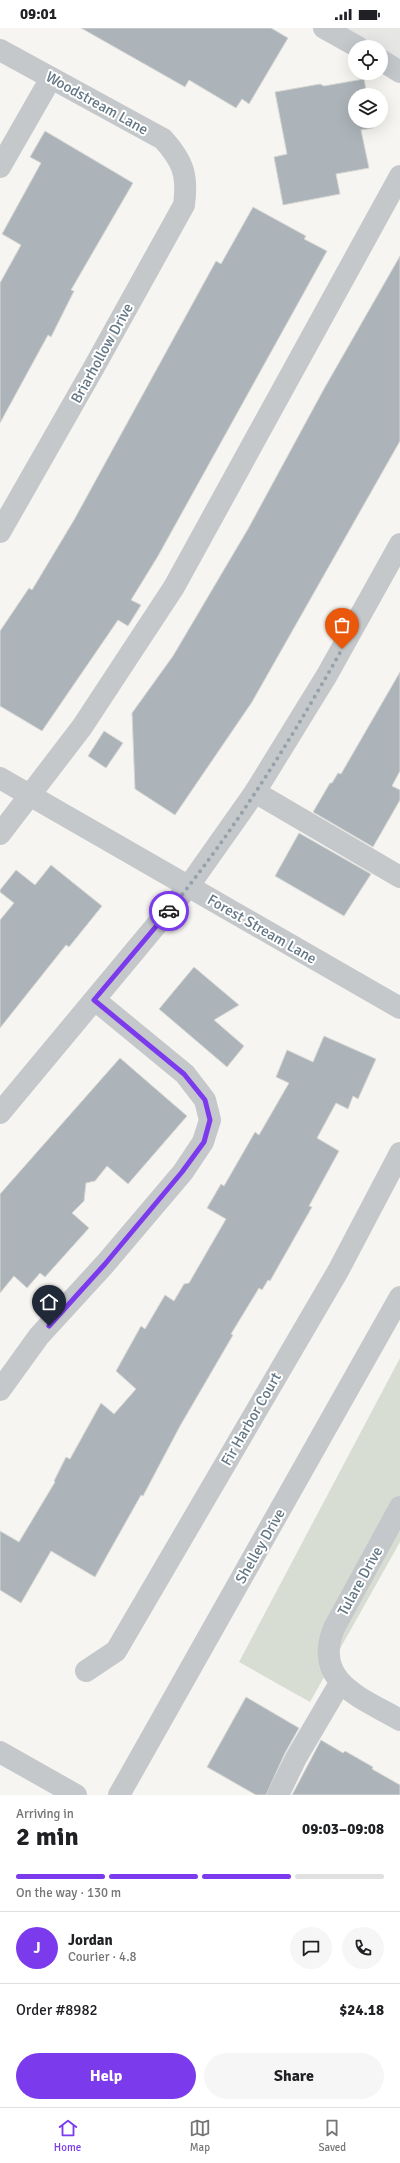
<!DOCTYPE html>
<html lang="en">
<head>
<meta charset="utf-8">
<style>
	body { margin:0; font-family:Signika,sans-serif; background:#f6f6f6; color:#202124; height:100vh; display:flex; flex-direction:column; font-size:15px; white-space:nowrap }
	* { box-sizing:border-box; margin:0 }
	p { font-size:13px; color:#757577 }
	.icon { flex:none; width:22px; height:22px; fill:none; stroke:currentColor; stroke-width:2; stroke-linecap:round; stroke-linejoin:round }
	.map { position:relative; height:1767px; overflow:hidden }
	.drawer { display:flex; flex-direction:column; background:#fff; flex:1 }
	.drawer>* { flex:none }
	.buttons { position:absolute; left:348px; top:12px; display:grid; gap:8px }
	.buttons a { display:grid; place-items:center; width:40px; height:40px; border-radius:50%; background:#fff; box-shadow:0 4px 16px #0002; font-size:20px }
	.pin { position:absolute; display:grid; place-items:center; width:34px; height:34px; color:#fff; margin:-41px -17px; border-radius:50% 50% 50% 0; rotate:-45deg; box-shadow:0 0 4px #0007 }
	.pin .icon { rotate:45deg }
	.courier { position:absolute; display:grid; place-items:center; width:40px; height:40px; margin:-20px; border:3px solid #7c3aed; border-radius:50%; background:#fff; color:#222; box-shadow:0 1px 5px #0007 }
	.overview em { font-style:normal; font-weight:800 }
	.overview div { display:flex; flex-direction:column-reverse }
	.overview { display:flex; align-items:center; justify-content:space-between; height:68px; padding:0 16px }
	h1 { font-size:26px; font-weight:800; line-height:30px }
	.bar { display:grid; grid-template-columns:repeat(4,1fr); gap:6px 4px; align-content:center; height:48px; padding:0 16px }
	.bar i { height:5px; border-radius:3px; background:#e0e0e0 }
	.bar .active { background:#7c3aed }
	.bar p { grid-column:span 4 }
	.line { display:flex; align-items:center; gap:10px; padding:0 16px; border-top:1px solid #e0e0e0 }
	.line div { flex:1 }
	.round { display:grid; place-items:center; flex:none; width:42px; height:42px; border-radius:21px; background:#f6f6f6 }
	.cta { display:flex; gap:8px; margin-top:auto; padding:8px 16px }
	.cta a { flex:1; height:46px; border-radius:24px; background:#7c3aed; color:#fff; font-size:16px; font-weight:800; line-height:46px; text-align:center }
	.cta a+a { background:#f6f6f6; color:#202124 }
	.status { display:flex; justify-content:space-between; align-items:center; height:28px; padding:0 20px; background:#fff; direction:ltr }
	.status svg { height:11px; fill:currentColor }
	.tabs { display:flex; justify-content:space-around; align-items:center; height:56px; border-top:1px solid #e0e0e0; background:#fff; font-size:11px; color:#757577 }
	.tabs a { display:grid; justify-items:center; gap:2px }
	.tabs .active { color:#7c3aed }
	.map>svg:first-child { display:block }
	.built { fill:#e6e7e5 }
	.green { fill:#d7ddd2 }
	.building { fill:#acb4b9; stroke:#d7d7d4 }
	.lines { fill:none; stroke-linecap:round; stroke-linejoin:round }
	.minor { stroke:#c5c8cb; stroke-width:22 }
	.done { stroke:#96a2aa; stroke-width:4; stroke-dasharray:0 7.2 }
	.route { stroke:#7c3aed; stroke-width:5 }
	.labels { text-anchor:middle; stroke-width:4; stroke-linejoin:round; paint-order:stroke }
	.street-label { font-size:15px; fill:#637684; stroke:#fff }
</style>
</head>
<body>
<div class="status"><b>09:01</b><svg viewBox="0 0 49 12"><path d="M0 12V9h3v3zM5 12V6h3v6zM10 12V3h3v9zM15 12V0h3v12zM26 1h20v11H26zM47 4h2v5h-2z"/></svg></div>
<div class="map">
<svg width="400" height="1767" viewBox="0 0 400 1767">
	<rect width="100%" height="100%" fill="#f6f5f1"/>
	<polygon class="built" points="342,0 400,0 400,32 381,22 381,19 376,19"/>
	<polygon class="green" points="400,1330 400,1514 310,1674 239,1634"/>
	<g class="building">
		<polygon points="81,0 271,0 288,10 249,76 242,71 236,80 189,52 185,59"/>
		<polygon points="364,51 367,67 355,67 355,93 372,93 373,100 361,102 369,140 336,146 340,166 283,177 274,129 287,126 275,64 320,56 324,58"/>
		<polygon points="45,103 133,155 71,262 74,263 51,309 48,307 0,395 0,255 21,217 2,206 41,135 30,129"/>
		<polygon points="253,179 306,208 304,211 327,223 158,528 131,572 141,577 128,598 118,592 42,703 0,678 0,603 29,560 32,562 74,492 216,233 221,236"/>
		<polygon points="400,228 400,413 252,674 175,787 135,761 132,685 173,628 248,501 325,359"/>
		<polygon points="400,644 400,743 392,758 400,762 400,772 373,819 313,784 330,755 332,755 338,745 341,746"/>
		<polygon points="104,703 123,715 106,740 88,728"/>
		<polygon points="299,805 371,846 344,888 275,848"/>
		<polygon points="51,837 102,878 69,919 66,917 0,1000 0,892 14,875 0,864 0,862 16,842 35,857"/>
		<polygon points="194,939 239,977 214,992 244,1018 227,1039 159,981"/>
		<polygon points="324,1008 376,1031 358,1071 353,1068 348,1081 336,1075 317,1110 339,1123 309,1178 312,1179 270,1253 268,1252 262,1262 259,1260 231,1306 233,1307 180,1398 143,1468 141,1467 95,1549 51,1523 21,1575 0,1562 0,1503 19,1514 55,1454 54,1453 66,1429 70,1431 101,1375 114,1386 136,1361 116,1343 141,1298 145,1301 165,1267 174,1273 184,1256 189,1255 226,1191 207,1180 221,1156 224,1158 255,1104 259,1107 289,1055 276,1049 287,1022 313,1034"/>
		<polygon points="120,1030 187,1088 128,1156 107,1138 95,1153 86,1155 84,1173 72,1185 89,1200 45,1249 40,1245 27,1260 14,1248 0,1265 0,1166"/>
		<polygon points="246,1669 299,1700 285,1725 266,1767 256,1767 207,1739"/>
		<polygon points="321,1712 343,1725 345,1723 373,1739 372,1741 400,1757 400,1767 292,1767"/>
	</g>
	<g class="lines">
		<g class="minor">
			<polyline points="324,0 358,19"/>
			<path d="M0 22 163 111C183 133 188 147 184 177L93 341 0 504"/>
			<polyline points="381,32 400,44"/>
			<polyline points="0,139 51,50"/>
			<polyline points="0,750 400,980"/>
			<polyline points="255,764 400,849"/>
			<polyline points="0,806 82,699 174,559 400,148"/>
			<polyline points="0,1085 188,859 255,764 327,647 400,516"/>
			<polyline points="0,1362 39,1308 105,1236 183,1144 203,1114 210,1092 205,1072 185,1046 95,972"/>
			<path d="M400 1479 334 1600C312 1654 362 1670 400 1692"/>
			<polyline points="86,1643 116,1623 338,1243 400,1125"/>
			<polyline points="0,1724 76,1767"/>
			<polyline points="119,1767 400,1269"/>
			<polyline points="278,1767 296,1730 340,1655"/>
		</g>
	</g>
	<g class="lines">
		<path class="done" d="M169 883C235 802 291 712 342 621"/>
		<polyline class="route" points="49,1298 105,1236 182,1144 204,1114 210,1092 205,1072 184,1046 94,972 169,883"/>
	</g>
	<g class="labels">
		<g class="street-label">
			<text transform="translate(97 75) rotate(29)" y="5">Woodstream Lane</text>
			<text transform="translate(102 325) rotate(-61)" y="5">Briarhollow Drive</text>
			<text transform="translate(262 901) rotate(30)" y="5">Forest Stream Lane</text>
			<text transform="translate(251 1391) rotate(-60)" y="5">Fir Harbor Court</text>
			<text transform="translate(260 1518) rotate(-60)" y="5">Shelley Drive</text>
			<text transform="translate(360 1553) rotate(-61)" y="5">Tulare Drive</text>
		</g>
	</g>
</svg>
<div class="buttons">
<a><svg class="icon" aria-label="locate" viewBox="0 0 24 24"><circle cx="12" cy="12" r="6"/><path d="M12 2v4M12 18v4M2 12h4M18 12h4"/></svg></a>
<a><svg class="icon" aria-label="layers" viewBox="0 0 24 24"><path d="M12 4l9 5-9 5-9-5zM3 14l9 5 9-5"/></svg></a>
</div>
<div class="pin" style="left:342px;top:621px;background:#ea580c"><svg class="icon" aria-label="bag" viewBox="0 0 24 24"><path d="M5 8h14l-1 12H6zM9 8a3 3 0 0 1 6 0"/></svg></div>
<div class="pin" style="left:49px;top:1298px;background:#1f2937"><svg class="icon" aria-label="home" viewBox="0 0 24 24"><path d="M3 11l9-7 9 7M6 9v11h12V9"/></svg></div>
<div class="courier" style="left:169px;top:883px"><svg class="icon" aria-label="car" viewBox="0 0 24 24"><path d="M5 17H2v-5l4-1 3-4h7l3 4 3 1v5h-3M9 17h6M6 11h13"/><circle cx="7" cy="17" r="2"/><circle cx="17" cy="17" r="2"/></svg></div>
</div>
<section class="drawer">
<div class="overview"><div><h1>2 min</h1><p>Arriving in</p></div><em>09:03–09:08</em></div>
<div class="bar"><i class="active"></i><i class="active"></i><i class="active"></i><i></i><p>On the way · 130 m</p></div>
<div class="line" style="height:72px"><b class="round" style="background:#7c3aed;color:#fff">J</b><div><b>Jordan</b><p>Courier · 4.8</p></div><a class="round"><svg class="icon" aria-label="chat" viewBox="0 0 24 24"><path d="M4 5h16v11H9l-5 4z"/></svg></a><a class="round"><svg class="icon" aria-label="phone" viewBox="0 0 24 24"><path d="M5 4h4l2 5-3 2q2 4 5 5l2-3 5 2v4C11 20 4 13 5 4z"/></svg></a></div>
<div class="line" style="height:52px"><div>Order #8982</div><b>$24.18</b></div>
<div class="cta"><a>Help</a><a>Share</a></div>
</section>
<nav class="tabs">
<a class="active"><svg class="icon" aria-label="home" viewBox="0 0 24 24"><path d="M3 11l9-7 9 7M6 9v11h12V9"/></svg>Home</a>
<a><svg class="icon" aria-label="map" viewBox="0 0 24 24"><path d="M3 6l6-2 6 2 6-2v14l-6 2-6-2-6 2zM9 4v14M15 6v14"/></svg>Map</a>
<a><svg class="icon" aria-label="saved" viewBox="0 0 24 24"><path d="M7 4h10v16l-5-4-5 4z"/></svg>Saved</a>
</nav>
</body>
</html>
